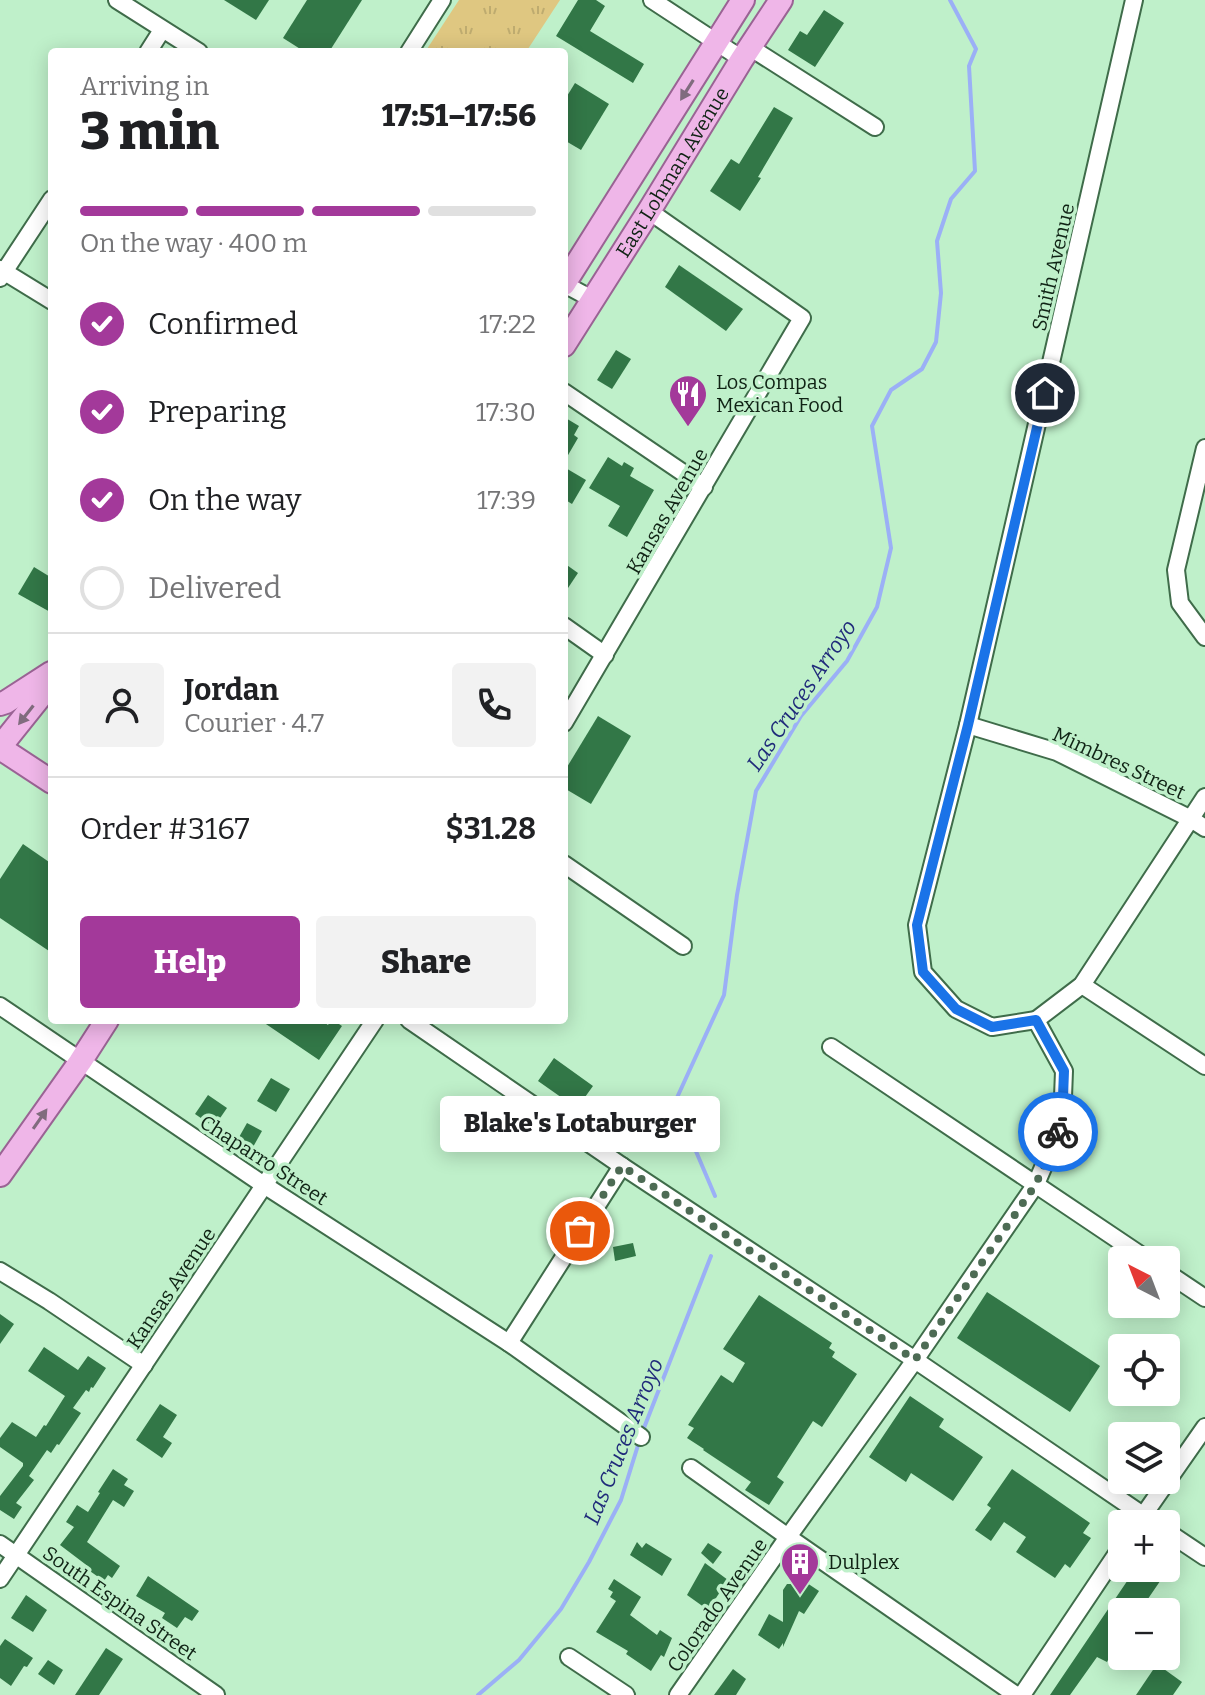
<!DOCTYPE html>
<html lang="en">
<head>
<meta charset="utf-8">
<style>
	body { margin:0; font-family:Bitter,serif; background:#f2f2f2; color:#202124; height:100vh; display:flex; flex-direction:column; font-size:30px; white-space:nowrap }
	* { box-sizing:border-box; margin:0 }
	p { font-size:26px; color:#757577 }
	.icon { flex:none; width:44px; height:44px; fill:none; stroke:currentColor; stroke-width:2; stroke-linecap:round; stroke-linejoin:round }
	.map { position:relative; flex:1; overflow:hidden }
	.side { position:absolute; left:48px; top:48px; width:520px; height:976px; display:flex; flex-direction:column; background:#fff; border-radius:8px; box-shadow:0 4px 20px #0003 }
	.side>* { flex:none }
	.needle { width:52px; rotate:318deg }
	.buttons { position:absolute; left:1108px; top:1246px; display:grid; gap:16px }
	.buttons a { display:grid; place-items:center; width:72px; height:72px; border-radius:8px; background:#fff; box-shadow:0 4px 20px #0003; font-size:40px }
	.pin { position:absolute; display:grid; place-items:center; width:68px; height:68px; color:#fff; margin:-34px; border:4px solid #fff; border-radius:50%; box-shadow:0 2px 8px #0007 }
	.courier { position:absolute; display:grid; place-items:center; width:80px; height:80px; margin:-40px; border:6px solid #1a73e8; border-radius:50%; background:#fff; color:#222; box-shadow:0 2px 10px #0007 }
	.bubble { position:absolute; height:56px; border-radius:8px; background:#fff; box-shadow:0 4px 20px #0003; font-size:26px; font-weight:800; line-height:56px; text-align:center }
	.summary em { font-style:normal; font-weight:800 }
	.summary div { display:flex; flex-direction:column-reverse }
	.summary { display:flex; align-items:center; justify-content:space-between; height:136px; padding:0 32px }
	h1 { font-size:52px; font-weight:800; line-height:60px }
	.bar { display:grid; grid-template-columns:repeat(4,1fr); gap:12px 8px; align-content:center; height:96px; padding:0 32px }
	.bar i { height:10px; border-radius:6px; background:#e0e0e0 }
	.bar .active { background:#a3399a }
	.bar p { grid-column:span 4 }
	.line { display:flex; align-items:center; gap:20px; padding:0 32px; border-top:2px solid #e0e0e0 }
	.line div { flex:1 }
	.round { display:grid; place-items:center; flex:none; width:84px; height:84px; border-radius:8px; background:#f2f2f2 }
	ol { padding:0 32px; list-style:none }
	li { display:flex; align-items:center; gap:24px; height:88px }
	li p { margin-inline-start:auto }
	li .icon { padding:8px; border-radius:50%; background:#a3399a; color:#fff; stroke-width:4 }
	li:last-child { color:#757577 }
	li i { width:44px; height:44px; border:4px solid #e0e0e0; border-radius:50% }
	.button { display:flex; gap:16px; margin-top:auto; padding:16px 32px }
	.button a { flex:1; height:92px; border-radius:8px; background:#a3399a; color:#fff; font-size:32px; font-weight:800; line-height:92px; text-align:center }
	.button a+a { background:#f2f2f2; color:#202124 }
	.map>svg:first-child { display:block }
	.park { fill:url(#park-tufts) }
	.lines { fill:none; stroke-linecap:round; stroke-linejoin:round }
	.stream { stroke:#9bb0f6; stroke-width:4 }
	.building { fill:#327747 }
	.minor-casing { stroke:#3f6c4a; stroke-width:20 }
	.major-casing { stroke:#9a6394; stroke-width:26 }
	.minor { stroke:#fff; stroke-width:16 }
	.major { stroke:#efb6e8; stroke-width:22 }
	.oneway { fill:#806c7e }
	.done { stroke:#4d6b54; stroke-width:8; stroke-dasharray:0 14.4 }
	.route { stroke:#1a73e8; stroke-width:10 }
	.labels { text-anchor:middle; stroke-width:7; stroke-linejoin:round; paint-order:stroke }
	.street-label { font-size:20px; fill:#102315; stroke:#bff0ca }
	.poi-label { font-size:20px; fill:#102315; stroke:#bff0ca; text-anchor:start }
	.water-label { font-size:22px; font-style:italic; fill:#202b7a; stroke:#bff0ca }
</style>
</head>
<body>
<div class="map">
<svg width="1205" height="1695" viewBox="0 0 1205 1695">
	<defs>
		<pattern id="park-tufts" width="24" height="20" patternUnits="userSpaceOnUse" patternTransform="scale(2)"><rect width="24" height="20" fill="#dfc781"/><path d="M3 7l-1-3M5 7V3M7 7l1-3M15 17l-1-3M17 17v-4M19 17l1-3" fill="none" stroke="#beab6f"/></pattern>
	</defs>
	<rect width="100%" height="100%" fill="#bff0ca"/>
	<polygon class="park" points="459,0 560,0 526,52 425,52"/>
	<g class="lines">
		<g class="stream">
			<polyline points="715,1196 675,1102 724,995 737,895 756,791 801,716 847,661 877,607 891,548 872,426 891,390 922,369 936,342 941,293 937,241 951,199 975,171 969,66 976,49 950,0"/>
			<polyline points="642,1433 711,1256"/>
			<polyline points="478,1695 519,1660 561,1609 589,1562 621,1500 639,1442"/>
		</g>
	</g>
	<g class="building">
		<polygon points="224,0 269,0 256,20"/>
		<polygon points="307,0 362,0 329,52 305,52 283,38"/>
		<polygon points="578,0 596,0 605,6 590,31 644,64 633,83 556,36"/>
		<polygon points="824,10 844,23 815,67 788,50 800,31 807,35"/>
		<polygon points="575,83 609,104 581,150 564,140 564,101"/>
		<polygon points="774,107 793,118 758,177 761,178 740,211 710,191 731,159 739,164"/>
		<polygon points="679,265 743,309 726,331 665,287"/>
		<polygon points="616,350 631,359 612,389 597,380"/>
		<polygon points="564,417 579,426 574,435 578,438 564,462"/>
		<polygon points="608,457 622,466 624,462 634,468 630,476 654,490 627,537 608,526 620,506 589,488"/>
		<polygon points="564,467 586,480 572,504 564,499"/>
		<polygon points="564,563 578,573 564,594"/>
		<polygon points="34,567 52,578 52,613 18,594"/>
		<polygon points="598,716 631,736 591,804 564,788 564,772"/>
		<polygon points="23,844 52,864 52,953 0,918 0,879"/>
		<polygon points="260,1020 321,1020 328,1025 331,1020 333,1020 342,1026 319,1060"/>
		<polygon points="554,1058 593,1086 580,1104 568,1096 565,1100 538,1081"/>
		<polygon points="271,1078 290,1089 276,1112 257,1101"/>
		<polygon points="208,1095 227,1108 214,1127 195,1114"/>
		<polygon points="247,1123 262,1131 253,1147 238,1139"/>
		<polygon points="633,1243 636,1256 615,1261 613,1247"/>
		<polygon points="987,1292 1100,1366 1070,1412 957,1338"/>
		<polygon points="759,1295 832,1343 829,1348 835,1352 832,1357 857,1374 822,1427 813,1421 777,1477 784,1482 769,1505 745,1490 751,1482 703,1450 704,1449 687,1438 694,1428 688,1425 721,1375 733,1383 745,1363 723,1349"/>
		<polygon points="0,1314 14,1324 0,1344"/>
		<polygon points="44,1347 78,1370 88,1356 106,1368 93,1388 91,1387 89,1392 86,1390 73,1408 81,1413 59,1445 57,1444 51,1453 47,1450 29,1476 34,1480 16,1503 22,1507 14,1519 0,1510 0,1496 23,1466 23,1463 0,1447 0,1438 12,1422 36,1437 44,1425 46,1426 65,1396 28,1371"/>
		<polygon points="910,1396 944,1419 939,1427 983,1457 953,1501 911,1473 906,1482 869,1457"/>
		<polygon points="160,1404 177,1415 163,1437 172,1443 162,1458 136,1440"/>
		<polygon points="113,1469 128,1479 124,1485 134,1491 124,1507 113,1500 87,1542 120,1566 112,1578 108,1575 104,1581 87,1569 89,1567 60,1545 74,1527 66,1522 77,1505 88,1512 100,1493 98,1492"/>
		<polygon points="1012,1469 1090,1523 1083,1533 1091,1538 1070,1568 1065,1564 1055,1578 1016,1552 1026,1537 1004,1522 991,1541 975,1530 991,1508 987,1505"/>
		<polygon points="637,1542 642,1548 646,1543 672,1559 662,1576 630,1555"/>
		<polygon points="708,1543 722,1552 713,1564 701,1553"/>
		<polygon points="705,1563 728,1580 708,1610 687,1595"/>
		<polygon points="1136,1568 1169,1568 1139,1612 1122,1612 1122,1656 1136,1656 1127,1669 1109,1658 1107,1662 1097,1657 1070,1695 1050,1695"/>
		<polygon points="795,1575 819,1591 804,1614 799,1611 783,1647 783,1643 779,1649 758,1635 769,1614 783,1622 783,1590 787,1584 791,1584"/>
		<polygon points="148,1576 199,1611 192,1621 185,1617 177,1628 162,1618 165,1613 136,1596"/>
		<polygon points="614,1579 641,1597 630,1615 657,1635 660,1630 672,1638 664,1657 661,1655 651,1671 626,1654 628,1651 596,1632 616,1601 610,1597 613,1592 608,1589"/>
		<polygon points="26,1595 47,1610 33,1632 11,1618"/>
		<polygon points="5,1639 33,1658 27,1667 24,1666 11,1686 0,1678 0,1646"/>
		<polygon points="106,1648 123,1659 99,1695 75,1695"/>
		<polygon points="48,1660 63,1670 54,1685 38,1674"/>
		<polygon points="1157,1664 1182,1682 1173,1695 1136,1695"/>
		<polygon points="733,1669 746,1679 736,1695 714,1695"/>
	</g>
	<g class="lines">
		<g class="minor-casing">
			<g id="minor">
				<polyline points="117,0 199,52"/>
				<polyline points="652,0 742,59"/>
				<polyline points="751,48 875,127"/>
				<polyline points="148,52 162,30"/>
				<polyline points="409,52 442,0"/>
				<polyline points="0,269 52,301"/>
				<polyline points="0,278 52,199"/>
				<polyline points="564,284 592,299"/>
				<polyline points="564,392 704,487"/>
				<polyline points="1205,448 1176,570 1180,603 1205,637"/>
				<polyline points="564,626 605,655"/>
				<polyline points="564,723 802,318 649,211"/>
				<polyline points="968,725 1057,752 1191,819 1205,828"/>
				<polyline points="564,864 683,946"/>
				<polyline points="1082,985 1205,1066"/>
				<polyline points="0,1006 264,1185 509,1343 641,1437"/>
				<polyline points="409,1020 622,1166 915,1360 1156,1524"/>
				<polyline points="1036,1020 992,1027 956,1009 923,972 917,925 968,725 1134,0"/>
				<polyline points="831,1047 1148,1260"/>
				<polyline points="0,1271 49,1301 144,1365"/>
				<polyline points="1166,1272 1205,1298"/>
				<polyline points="509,1343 622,1166"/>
				<polyline points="691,1468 788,1537 1016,1695"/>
				<polyline points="1138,1523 1205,1427"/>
				<polyline points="1166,1531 1205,1557"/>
				<polyline points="0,1544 216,1695"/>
				<polyline points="0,1579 375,1020"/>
				<polyline points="569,1657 626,1695"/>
				<polyline points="678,1695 788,1537 915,1360 1036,1184 1062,1123 1064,1071 1036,1020 1082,985 1205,797"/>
				<polyline points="1022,1695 1122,1546"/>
			</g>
		</g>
		<g class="major-casing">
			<g id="major">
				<polyline points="564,284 743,0"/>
				<path id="s1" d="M564 345 649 211 742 59 781 0"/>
				<polyline points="0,704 6,702 51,673"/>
				<polyline points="0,747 52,682"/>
				<polyline points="0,748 52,782"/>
				<polyline points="0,1175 80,1062 107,1020"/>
			</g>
		</g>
		<use href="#minor" class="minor"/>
		<use href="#major" class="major"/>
	</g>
	<defs><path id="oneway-solid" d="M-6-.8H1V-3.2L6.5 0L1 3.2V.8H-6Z" transform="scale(2)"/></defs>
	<g class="oneway">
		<use href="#oneway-solid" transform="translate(687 90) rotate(122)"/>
		<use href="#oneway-solid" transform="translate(26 715) rotate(128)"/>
		<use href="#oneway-solid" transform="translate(40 1119) rotate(-55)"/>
	</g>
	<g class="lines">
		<polyline class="done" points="580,1231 622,1166 915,1360 1036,1184 1058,1132"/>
		<polyline class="route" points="1045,393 968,725 917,925 923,972 956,1009 992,1027 1036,1020 1064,1071 1062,1123 1058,1132"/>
	</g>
	<defs>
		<g id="restaurant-pin" transform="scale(2)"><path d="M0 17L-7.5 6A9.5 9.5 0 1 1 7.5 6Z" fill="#a3399a" stroke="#bff0ca"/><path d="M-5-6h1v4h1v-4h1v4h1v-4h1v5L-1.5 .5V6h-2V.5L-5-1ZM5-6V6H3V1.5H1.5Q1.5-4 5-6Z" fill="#fff"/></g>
		<g id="building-pin" transform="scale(2)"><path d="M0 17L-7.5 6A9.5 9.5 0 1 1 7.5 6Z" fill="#a3399a" stroke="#bff0ca"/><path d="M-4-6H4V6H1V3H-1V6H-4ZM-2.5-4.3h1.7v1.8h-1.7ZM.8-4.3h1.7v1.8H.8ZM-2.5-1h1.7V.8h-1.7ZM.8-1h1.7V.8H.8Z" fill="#fff"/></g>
	</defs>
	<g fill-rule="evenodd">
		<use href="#restaurant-pin" x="688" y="394"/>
		<use href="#building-pin" x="800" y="1562"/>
	</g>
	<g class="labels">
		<g class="street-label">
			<text dy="7" stroke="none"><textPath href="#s1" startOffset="204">East Lohman Avenue</textPath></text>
			<text transform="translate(1053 267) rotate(-77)" y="7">Smith Avenue</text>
			<text transform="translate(667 511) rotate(-60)" y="7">Kansas Avenue</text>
			<text transform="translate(1119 763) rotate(25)" y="7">Mimbres Street</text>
			<text transform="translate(264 1160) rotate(33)" y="7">Chaparro Street</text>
			<text transform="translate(171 1288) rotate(-56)" y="7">Kansas Avenue</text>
			<text transform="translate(120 1603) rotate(35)" y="7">South Espina Street</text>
			<text transform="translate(717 1605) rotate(-55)" y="7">Colorado Avenue</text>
		</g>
		<g class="poi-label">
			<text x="716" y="389">Los Compas<tspan x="716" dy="23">Mexican Food</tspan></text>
			<text x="828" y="1569">Dulplex</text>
		</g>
		<g class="water-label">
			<text transform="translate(801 695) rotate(-56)" y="8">Las Cruces Arroyo</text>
			<text transform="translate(623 1441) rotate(-68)" y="8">Las Cruces Arroyo</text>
		</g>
	</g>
</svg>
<div class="buttons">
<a><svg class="needle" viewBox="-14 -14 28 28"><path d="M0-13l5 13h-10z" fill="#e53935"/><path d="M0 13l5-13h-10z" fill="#757577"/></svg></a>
<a><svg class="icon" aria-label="locate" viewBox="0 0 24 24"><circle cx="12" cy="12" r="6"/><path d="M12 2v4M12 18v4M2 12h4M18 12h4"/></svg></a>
<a><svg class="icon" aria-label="layers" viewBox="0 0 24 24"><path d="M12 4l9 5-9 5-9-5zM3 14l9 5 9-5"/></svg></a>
<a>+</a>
<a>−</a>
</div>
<div class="pin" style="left:580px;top:1231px;background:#ea580c"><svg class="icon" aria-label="bag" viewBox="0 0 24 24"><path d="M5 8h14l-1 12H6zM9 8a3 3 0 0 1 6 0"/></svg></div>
<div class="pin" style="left:1045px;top:393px;background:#1f2937"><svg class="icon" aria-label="home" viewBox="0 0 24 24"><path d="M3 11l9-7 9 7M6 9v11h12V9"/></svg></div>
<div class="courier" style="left:1058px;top:1132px"><svg class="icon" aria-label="bike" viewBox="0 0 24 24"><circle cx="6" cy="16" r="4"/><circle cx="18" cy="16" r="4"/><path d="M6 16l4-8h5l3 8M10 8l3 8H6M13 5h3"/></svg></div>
<div class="bubble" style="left:440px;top:1096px;width:280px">Blake's Lotaburger</div>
<section class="side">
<div class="summary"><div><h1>3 min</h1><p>Arriving in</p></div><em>17:51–17:56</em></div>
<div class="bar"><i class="active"></i><i class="active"></i><i class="active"></i><i></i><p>On the way · 400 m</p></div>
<ol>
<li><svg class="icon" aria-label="check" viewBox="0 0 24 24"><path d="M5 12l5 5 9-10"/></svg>Confirmed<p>17:22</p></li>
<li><svg class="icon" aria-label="check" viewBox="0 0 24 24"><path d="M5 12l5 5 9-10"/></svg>Preparing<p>17:30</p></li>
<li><svg class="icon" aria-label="check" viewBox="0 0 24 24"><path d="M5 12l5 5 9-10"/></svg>On the way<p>17:39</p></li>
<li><i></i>Delivered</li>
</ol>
<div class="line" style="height:144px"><a class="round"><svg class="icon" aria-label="person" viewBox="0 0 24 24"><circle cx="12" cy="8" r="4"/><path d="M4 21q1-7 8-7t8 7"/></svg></a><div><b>Jordan</b><p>Courier · 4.7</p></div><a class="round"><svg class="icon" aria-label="phone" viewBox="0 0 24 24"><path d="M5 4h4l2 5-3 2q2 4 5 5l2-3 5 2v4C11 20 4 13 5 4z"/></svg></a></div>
<div class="line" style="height:104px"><div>Order #3167</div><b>$31.28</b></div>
<div class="button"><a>Help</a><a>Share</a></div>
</section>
</div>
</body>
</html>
